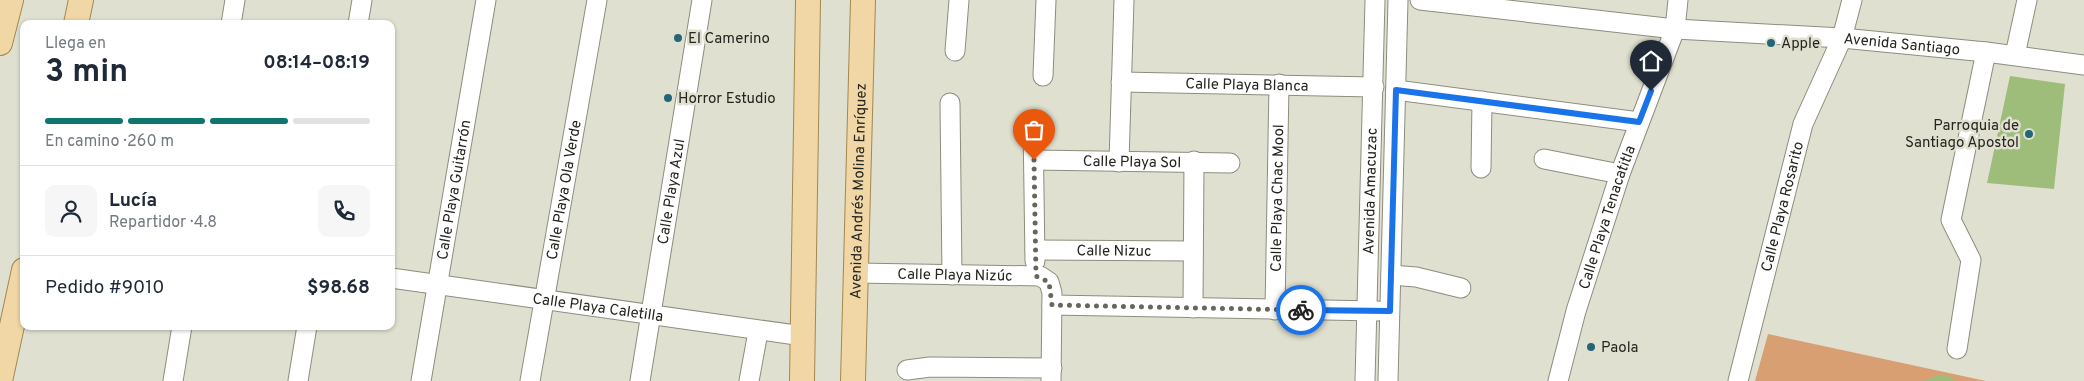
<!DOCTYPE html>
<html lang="es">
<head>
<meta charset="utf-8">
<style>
	body { margin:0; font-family:Overpass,sans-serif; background:#f6f6f7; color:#1f2937; height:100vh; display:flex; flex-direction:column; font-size:19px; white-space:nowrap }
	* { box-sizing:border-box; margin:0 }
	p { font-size:16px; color:#747a83 }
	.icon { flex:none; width:28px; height:28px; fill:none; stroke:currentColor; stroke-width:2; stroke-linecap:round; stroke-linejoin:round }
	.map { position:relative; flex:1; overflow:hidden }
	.details { position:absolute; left:20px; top:20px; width:375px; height:310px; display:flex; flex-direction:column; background:#fff; border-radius:10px; box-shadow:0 1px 4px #0004 }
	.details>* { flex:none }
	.pin { position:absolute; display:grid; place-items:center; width:42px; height:42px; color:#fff; margin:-51px -21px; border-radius:50% 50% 50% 0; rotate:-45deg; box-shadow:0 0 5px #0007 }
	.pin .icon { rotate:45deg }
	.courier { position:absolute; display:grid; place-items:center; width:50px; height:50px; margin:-25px; border:4px solid #1a73e8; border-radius:50%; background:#fff; color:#222; box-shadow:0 1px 6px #0007 }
	.summary em { font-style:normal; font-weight:700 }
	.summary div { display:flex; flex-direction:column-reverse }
	.summary { display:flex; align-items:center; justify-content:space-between; height:85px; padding:0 25px }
	h1 { font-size:32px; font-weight:700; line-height:38px }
	.bar { display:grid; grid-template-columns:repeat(4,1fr); gap:8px 5px; align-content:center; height:60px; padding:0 25px }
	.bar i { height:6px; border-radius:4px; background:#e0e1e3 }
	.bar .selected { background:#0f766e }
	.bar p { grid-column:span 4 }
	.line { display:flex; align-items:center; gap:12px; padding:0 25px; border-top:1px solid #e0e1e3 }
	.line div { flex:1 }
	.round { display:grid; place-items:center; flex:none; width:52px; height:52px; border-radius:10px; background:#f6f6f7 }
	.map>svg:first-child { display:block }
	.green { fill:#d89f72 }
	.building { fill:#9ebd7a }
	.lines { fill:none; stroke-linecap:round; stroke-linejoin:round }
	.minor-casing { stroke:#8d8d7e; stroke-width:21 }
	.major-casing { stroke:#a38750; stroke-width:26 }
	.minor { stroke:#fff; stroke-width:19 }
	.major { stroke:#f1d7a6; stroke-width:24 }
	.done { stroke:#66665d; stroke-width:5; stroke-dasharray:0 9 }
	.route { stroke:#1a73e8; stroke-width:6 }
	.poi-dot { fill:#236678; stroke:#e0e0d0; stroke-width:2 }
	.labels { text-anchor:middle; stroke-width:5; stroke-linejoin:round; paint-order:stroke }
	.poi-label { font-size:15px; fill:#25251f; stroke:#e0e0d0; text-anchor:start }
	.street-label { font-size:15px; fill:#25251f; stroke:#e0e0d0 }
</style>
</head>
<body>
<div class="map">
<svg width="2084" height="381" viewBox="0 0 2084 381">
	<rect width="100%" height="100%" fill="#e0e0d0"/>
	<polygon class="green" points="1768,334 1986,381 1755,381"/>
	<g class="building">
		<polygon points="2010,76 2065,84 2054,189 1987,183"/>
		<polygon points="1939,375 1948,376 1957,381 1924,381"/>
	</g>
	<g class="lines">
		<g class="minor-casing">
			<g id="minor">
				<path id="s1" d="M1420 0 1675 29 1842 38 1986 52 2084 65"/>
				<polyline points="231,24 235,0"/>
				<polyline points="358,24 362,0"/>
				<polyline points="955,51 959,0"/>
				<polyline points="2015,55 2027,0"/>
				<polyline points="1043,76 1046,0"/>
				<path id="s2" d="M1121 82 1374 87"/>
				<polyline points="1396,90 1639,122"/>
				<polyline points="950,103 952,275"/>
				<polyline points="1033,123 1035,261"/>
				<polyline points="1544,159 1620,174"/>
				<path id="s3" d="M1034 160 1230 163"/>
				<polyline points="1119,162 1124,0"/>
				<polyline points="1481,168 1482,101"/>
				<path id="s4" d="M1035 250 1193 251"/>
				<path id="s5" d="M856 273 1040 276 1049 282 1052 293 1051 381"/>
				<polyline points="1391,275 1416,277 1461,288"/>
				<path id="s6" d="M391 278 803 336"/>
				<polyline points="1052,305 1378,311"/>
				<polyline points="1193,308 1194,161"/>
				<path id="s7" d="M1275 310 1279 84"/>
				<polyline points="1957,349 1971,260 1951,220 1986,52"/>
				<polyline points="907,370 930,367 1052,368"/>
				<polyline points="173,381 182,326"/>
				<polyline points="298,381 307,326"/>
				<path id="s8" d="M421 381 486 0"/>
				<path id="s9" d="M530 381 597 0"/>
				<path id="s10" d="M640 381 702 0"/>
				<polyline points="749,381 758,332"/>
				<path id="s11" d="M1365 381 1375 0"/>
				<polyline points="1388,381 1398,0"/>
				<path id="s12" d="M1558 381 1576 311 1620 174 1675 29 1678 0"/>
				<path id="s13" d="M1738 381 1803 124 1842 38 1852 0"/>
			</g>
		</g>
		<g class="major-casing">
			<g id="major">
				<polyline points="76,24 81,0"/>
				<polyline points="0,43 11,0"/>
				<polyline points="0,381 24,270"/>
				<polyline points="802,381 808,0"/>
				<path id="s14" d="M853 381 863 0"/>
			</g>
		</g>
		<use href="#minor" class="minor"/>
		<use href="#major" class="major"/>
	</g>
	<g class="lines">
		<polyline class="done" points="1034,160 1036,276 1049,282 1052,305 1301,310"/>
		<polyline class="route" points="1301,310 1390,311 1396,90 1639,122 1651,91"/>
	</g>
	<g class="poi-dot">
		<circle cx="678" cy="38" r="5"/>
		<circle cx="1771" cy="43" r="5"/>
		<circle cx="668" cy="98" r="5"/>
		<circle cx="2029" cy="134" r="5"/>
		<circle cx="1591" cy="347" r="5"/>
	</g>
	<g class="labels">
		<g class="poi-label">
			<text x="688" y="43">El Camerino</text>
			<text x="1781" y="48">Apple</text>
			<text x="678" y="103">Horror Estudio</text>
			<text x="2019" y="130" text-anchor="end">Parroquia de<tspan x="2019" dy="17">Santiago Apostol</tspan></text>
			<text x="1601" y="352">Paola</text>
		</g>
		<g class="street-label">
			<text dy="5" stroke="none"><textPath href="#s1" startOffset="484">Avenida Santiago</textPath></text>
			<text dy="5" stroke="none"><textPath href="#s2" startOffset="126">Calle Playa Blanca</textPath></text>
			<text dy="5" stroke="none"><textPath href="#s3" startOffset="98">Calle Playa Sol</textPath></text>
			<text dy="5" stroke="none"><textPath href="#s8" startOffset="194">Calle Playa Guitarrón</textPath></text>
			<text dy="5" stroke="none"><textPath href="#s9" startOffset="194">Calle Playa Ola Verde</textPath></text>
			<text dy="5" stroke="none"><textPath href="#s14" startOffset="190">Avenida Andrés Molina Enríquez</textPath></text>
			<text dy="5" stroke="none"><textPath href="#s10" startOffset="192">Calle Playa Azul</textPath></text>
			<text dy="5" stroke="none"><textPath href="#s11" startOffset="190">Avenida Amacuzac</textPath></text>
			<text dy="5" stroke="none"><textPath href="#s7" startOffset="112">Calle Playa Chac Mool</textPath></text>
			<text dy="5" stroke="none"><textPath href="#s13" startOffset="180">Calle Playa Rosarito</textPath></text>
			<text dy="5" stroke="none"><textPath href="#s12" startOffset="171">Calle Playa Tenacatitla</textPath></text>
			<text dy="5" stroke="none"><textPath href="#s4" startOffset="79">Calle Nizuc</textPath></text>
			<text dy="5" stroke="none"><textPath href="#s5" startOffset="99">Calle Playa Nizúc</textPath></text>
			<text dy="5" stroke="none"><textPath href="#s6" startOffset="209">Calle Playa Caletilla</textPath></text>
		</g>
	</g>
</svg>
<div class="pin" style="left:1034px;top:160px;background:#ea580c"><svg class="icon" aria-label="bag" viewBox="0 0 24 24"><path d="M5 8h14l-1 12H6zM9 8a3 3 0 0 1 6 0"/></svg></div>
<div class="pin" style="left:1651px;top:91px;background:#1f2937"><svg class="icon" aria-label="home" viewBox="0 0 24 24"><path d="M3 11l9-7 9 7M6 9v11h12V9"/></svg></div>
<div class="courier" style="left:1301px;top:310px"><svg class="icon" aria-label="bike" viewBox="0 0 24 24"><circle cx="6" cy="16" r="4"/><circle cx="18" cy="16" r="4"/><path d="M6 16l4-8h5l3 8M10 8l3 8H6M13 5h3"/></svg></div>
<section class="details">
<div class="summary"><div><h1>3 min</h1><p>Llega en</p></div><em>08:14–08:19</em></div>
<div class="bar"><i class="selected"></i><i class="selected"></i><i class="selected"></i><i></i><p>En camino · 260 m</p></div>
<div class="line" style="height:90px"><a class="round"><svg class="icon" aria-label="person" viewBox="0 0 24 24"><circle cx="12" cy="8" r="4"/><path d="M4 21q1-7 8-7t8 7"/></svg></a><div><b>Lucía</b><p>Repartidor · 4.8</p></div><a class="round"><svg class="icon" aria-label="phone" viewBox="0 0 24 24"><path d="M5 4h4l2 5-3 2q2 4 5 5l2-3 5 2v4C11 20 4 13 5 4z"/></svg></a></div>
<div class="line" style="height:65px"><div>Pedido #9010</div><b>$98.68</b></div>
</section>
</div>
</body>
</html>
